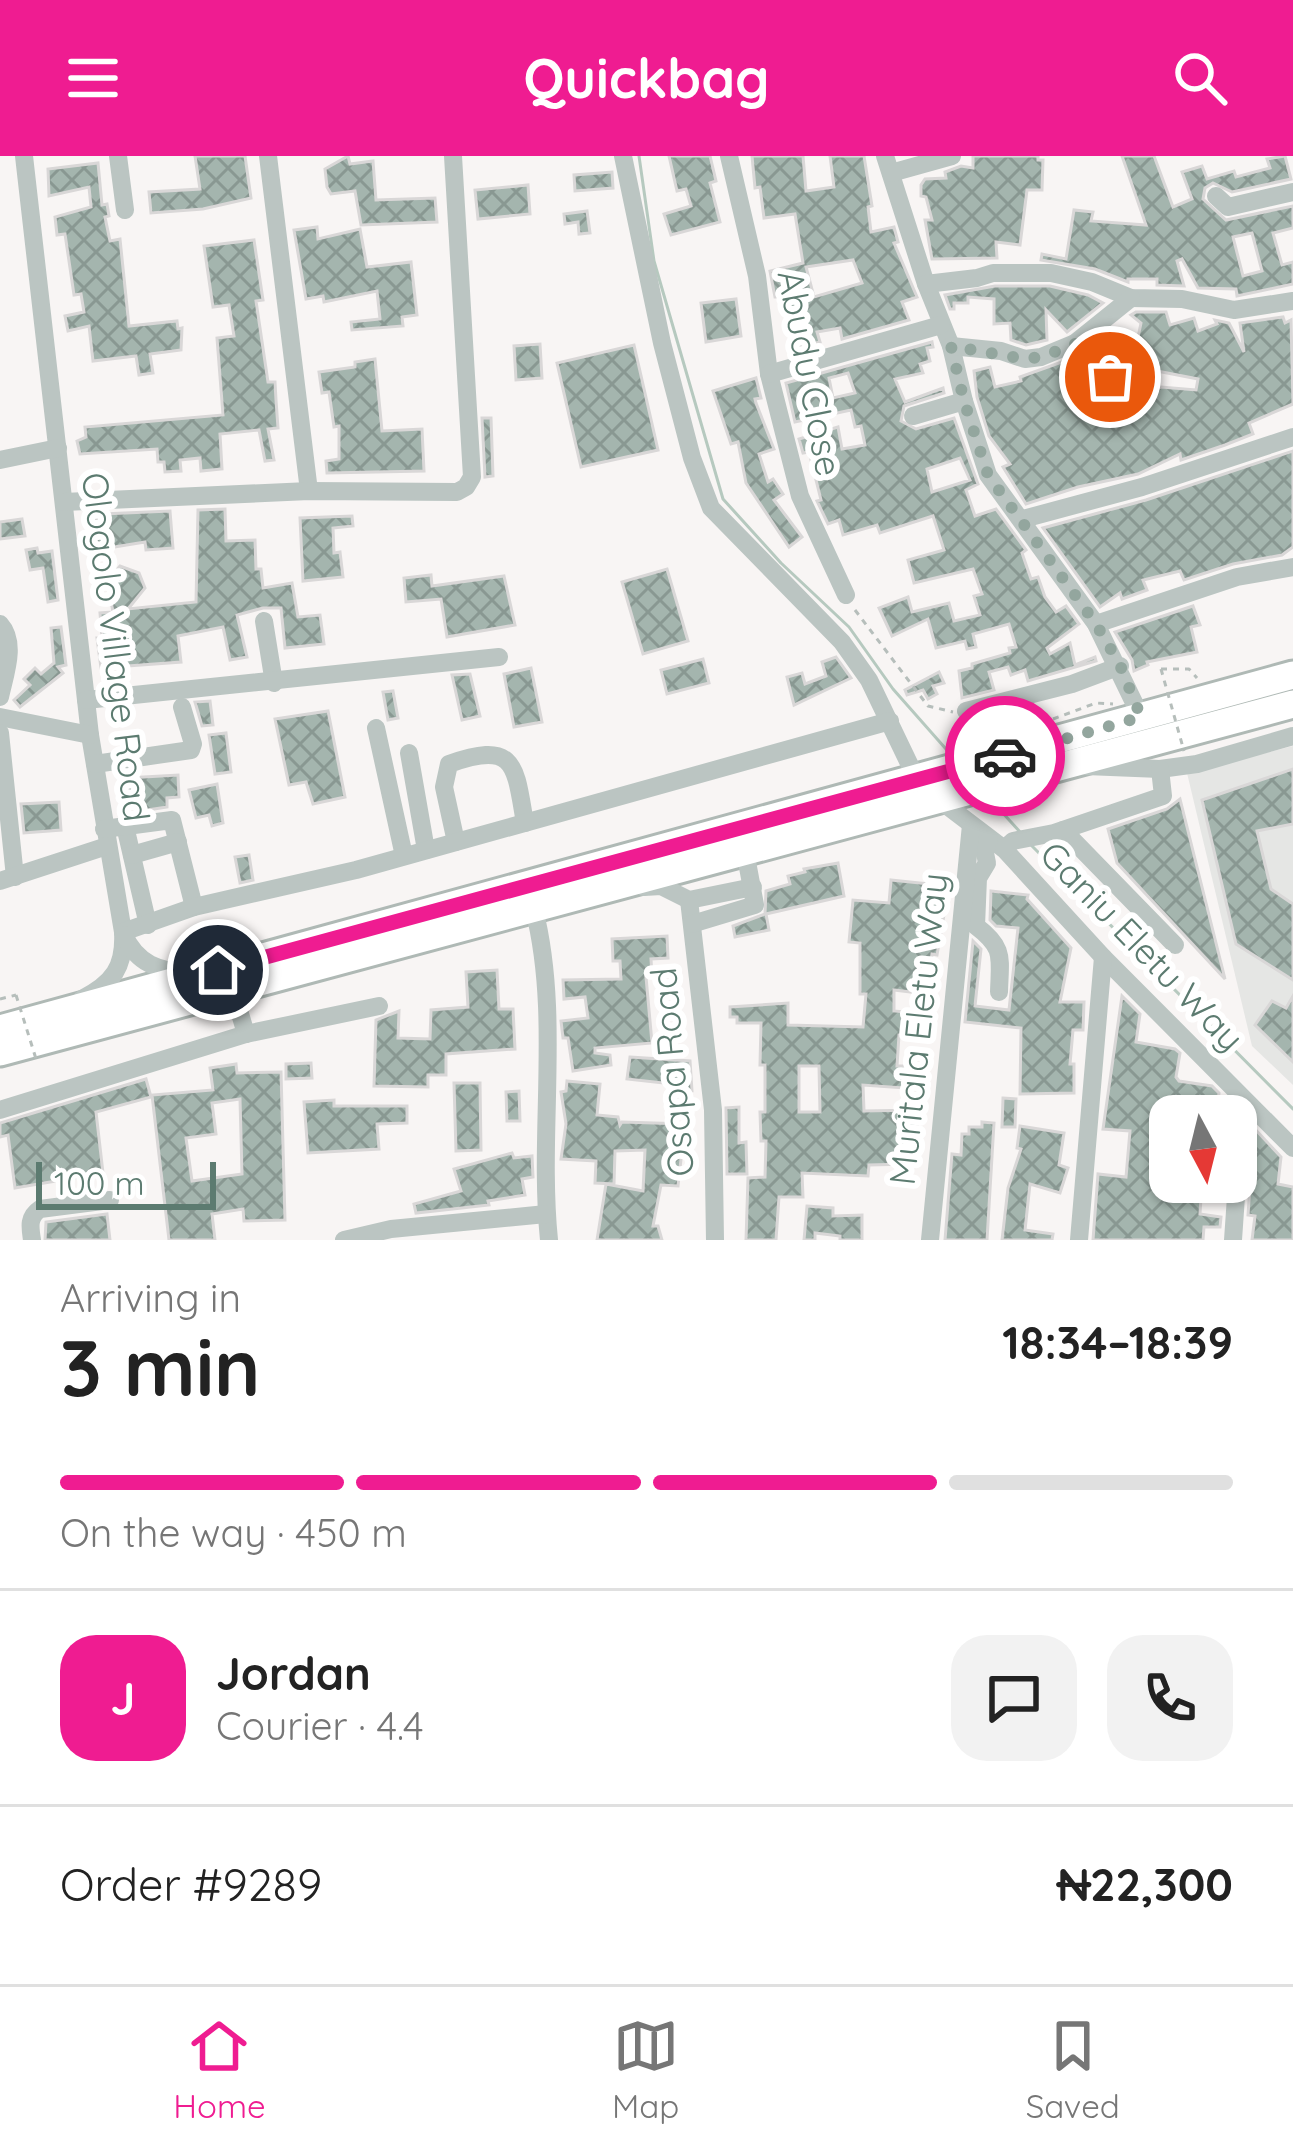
<!DOCTYPE html>
<html lang="en">
<head>
<meta charset="utf-8">
<style>
	body { margin:0; font-family:Quicksand,sans-serif; background:#f2f2f2; color:#222; height:100vh; display:flex; flex-direction:column; font-size:45px; white-space:nowrap }
	* { box-sizing:border-box; margin:0 }
	p { font-size:39px; color:#767676 }
	.icon { flex:none; width:66px; height:66px; fill:none; stroke:currentColor; stroke-width:2; stroke-linecap:round; stroke-linejoin:round }
	.map { position:relative; height:1084px; overflow:hidden }
	.sheet { display:flex; flex-direction:column; background:#fff; flex:1 }
	.sheet>* { flex:none }
	.needle { width:78px; rotate:173deg }
	.fabs { position:absolute; left:1149px; top:939px; display:grid; gap:24px }
	.fabs a { display:grid; place-items:center; width:108px; height:108px; border-radius:24px; background:#fff; box-shadow:0 3px 9px #0004; font-size:60px }
	.scale { position:absolute; left:36px; bottom:30px; width:180px; box-sizing:border-box; padding-left:12px; border:6px solid #5c7b70; border-top:0; font-size:33px; line-height:42px; white-space:nowrap; color:#5c7b70; -webkit-text-stroke:9px #fff; paint-order:stroke }
	.pin { position:absolute; display:grid; place-items:center; width:102px; height:102px; color:#fff; margin:-51px; border:6px solid #fff; border-radius:50%; box-shadow:0 3px 12px #0007 }
	.courier { position:absolute; display:grid; place-items:center; width:120px; height:120px; margin:-60px; border:9px solid #ef1c91; border-radius:50%; background:#fff; color:#222; box-shadow:0 3px 15px #0007 }
	.summary em { font-style:normal; font-weight:700 }
	.summary div { display:flex; flex-direction:column-reverse }
	.summary { display:flex; align-items:center; justify-content:space-between; height:204px; padding:0 60px }
	h1 { font-size:78px; font-weight:700; line-height:90px }
	.bar { display:grid; grid-template-columns:repeat(4,1fr); gap:18px 12px; align-content:center; height:144px; padding:0 60px }
	.bar i { height:15px; border-radius:9px; background:#e0e0e0 }
	.bar .on { background:#ef1c91 }
	.bar p { grid-column:span 4 }
	.line { display:flex; align-items:center; gap:30px; padding:0 60px; border-top:3px solid #e0e0e0 }
	.line div { flex:1 }
	.round { display:grid; place-items:center; flex:none; width:126px; height:126px; border-radius:36px; background:#f2f2f2 }
	header { display:flex; justify-content:space-between; align-items:center; height:156px; padding:0 60px; background:#ef1c91; color:#fff; font-size:54px; font-weight:700 }
	.tabs { display:flex; justify-content:space-around; align-items:center; height:168px; border-top:3px solid #e0e0e0; background:#fff; font-size:33px; color:#767676 }
	.tabs a { display:grid; justify-items:center; gap:6px }
	.tabs .on { color:#ef1c91 }
	.map>svg:first-child { display:block }
	.built { fill:#e5e6e4 }
	.lines { fill:none; stroke-linecap:round; stroke-linejoin:round }
	.stream { stroke:#b6c9bf; stroke-width:3 }
	.building { fill:url(#building-cross-hatch); stroke:#d9d7d7; stroke-width:3; fill-rule:evenodd }
	.highway-casing { stroke:#afb9b5; stroke-width:33 }
	.path { stroke:#b6bebb; stroke-width:3; stroke-dasharray:6 6; stroke-linecap:butt }
	.minor { stroke:#bbc5c2; stroke-width:18 }
	.highway { stroke:#fff; stroke-width:27 }
	.path-bridge { stroke:#b6bebb; stroke-width:3; stroke-dasharray:6 6; stroke-linecap:butt }
	.done { stroke:#93a69e; stroke-width:12; stroke-dasharray:0 21.6 }
	.route { stroke:#ef1c91; stroke-width:15 }
	.labels { text-anchor:middle; stroke-width:12; stroke-linejoin:round; paint-order:stroke }
	.street-label { font-size:36px; fill:#5c7b70; stroke:#fff }
</style>
</head>
<body>
<header><svg class="icon" aria-label="menu" viewBox="0 0 24 24"><path d="M4 6h16M4 12h16M4 18h16"/></svg>Quickbag<svg class="icon" aria-label="search" viewBox="0 0 24 24"><circle cx="10" cy="10" r="6"/><path d="M15 15l6 6"/></svg></header>
<div class="map">
<svg width="1293" height="1084" viewBox="0 0 1293 1084">
	<defs>
		<pattern id="building-cross-hatch" width="8" height="8" patternUnits="userSpaceOnUse" patternTransform="scale(3)"><rect width="8" height="8" fill="#a4b5ae"/><path d="M0 0l8 8M0 8l8-8" fill="none" stroke="#899892"/></pattern>
	</defs>
	<rect width="100%" height="100%" fill="#f8f5f4"/>
	<polygon class="built" points="1293,590 1293,929 1252,890 1187,617"/>
	<g class="lines">
		<g class="stream">
			<polyline points="639,0 654,105 723,343 781,407 849,471 893,533 953,601"/>
			<polyline points="991,644 1021,677"/>
			<polyline points="1031,689 1293,953"/>
		</g>
	</g>
	<g class="building">
		<polygon points="195,0 245,0 251,42 203,53 151,57 149,36 200,33"/>
		<polygon points="348,0 350,8 373,5 376,44 435,42 437,66 361,69 355,35 331,38 327,31 325,13"/>
		<polygon points="669,0 710,0 716,25 710,27 720,66 671,79 664,58 691,50 686,33 677,35"/>
		<path d="M752 0H803L806 35 834 31 830 0H864L872 50 868 51 871 76 894 71 898 86 894 87 917 141 902 146 909 164 842 183 840 172 817 176 820 186 796 192 782 141H775L770 115 803 107 795 58 764 62 760 31 755 32ZM853 104 862 127 814 141 806 111Z"/>
		<polygon points="973,0 1038,0 1038,4 1043,4 1042,34 1027,34 1020,89 996,86 997,102 932,103 925,64 932,64 926,41 921,40 921,29 925,23 946,22 945,16 961,10 973,12"/>
		<path d="M1122 0H1154L1173 51 1192 43 1182 16 1202 10 1207 23 1234 15 1236 21 1270 12 1267 3 1285 0 1291 23 1232 36 1213 27 1205 32 1203 43 1226 64 1293 50V72L1273 77 1282 109 1293 106V128L1237 140 1236 133 1198 132 1182 103 1177 105 1184 130 1157 129V123H1128V126L1095 113 1041 104 1042 98 1066 103 1074 54 1093 56 1091 65 1146 69ZM1252 77 1262 115 1243 120 1233 81Z"/>
		<polygon points="98,7 102,49 107,48 109,60 105,61 110,85 120,83 129,170 177,165 178,173 182,172 181,194 150,198 153,217 139,219 136,200 93,205 89,170 68,175 65,160 84,156 81,138 74,139 65,78 57,79 55,61 91,51 89,31 49,40 48,13"/>
		<polygon points="612,16 613,32 575,35 574,19"/>
		<polygon points="528,29 530,58 478,63 475,34"/>
		<polygon points="587,55 590,77 579,78 578,66 565,68 564,58"/>
		<polygon points="317,71 318,83 360,73 367,111 411,106 417,159 402,161 403,170 352,174 351,166 380,163 377,135 324,146 323,140 306,143 294,74"/>
		<polygon points="254,84 263,144 256,145 268,226 275,226 276,244 278,272 268,273 274,304 265,305 259,274 220,278 222,313 201,315 200,302 180,304 181,315 165,316 164,306 158,306 157,293 80,298 77,285 86,281 85,271 223,259 217,182 234,180 229,149 213,151 204,90"/>
		<polygon points="995,130 1050,130 1088,139 1103,147 1067,176 1046,154 1047,184 1026,189 1011,184 1010,167 994,168 994,143 968,141 968,147 954,147 954,153 950,153 945,139"/>
		<polygon points="736,143 741,180 706,186 701,147"/>
		<polygon points="1136,156 1166,156 1170,169 1194,162 1198,175 1217,168 1215,164 1229,167 1244,196 1240,167 1283,161 1285,167 1291,164 1293,248 1249,267 1253,278 1225,289 1181,304 1180,298 1138,318 1078,331 1026,348 1003,311 1010,308 989,280 977,241 974,215 990,211 995,231 1021,225 1020,221 1070,203 1090,223 1112,234 1148,238 1161,231 1196,234 1198,223 1116,207 1094,189 1100,184 1115,203 1121,182 1137,186 1141,167 1131,159"/>
		<path d="M932 186 933 191 927 192 930 205 920 208 923 217 895 223 905 246 943 232 944 237 904 250 901 265 916 273 954 262 978 328 966 334 975 360 996 353 1026 394 1022 397 1031 423 1038 421 1045 441 1056 456 1066 450 1079 468 1047 492 1050 498 1070 487 1075 509 1095 501 1096 505 1028 525 1025 514 1011 519 1008 511 989 516 994 534 962 542 959 515 972 512V508L1010 497 1009 492 1016 491 1009 468 973 478 976 491 967 493 965 485 936 492 928 463 892 480 879 452 908 441 912 456 949 447 954 465 980 459 974 440 982 438 973 413 914 427 908 404 944 394 933 360 880 377 877 369 843 379 839 364 828 368 817 345 821 344 809 296 803 297 799 283 838 271 842 293 865 289 861 270 855 271 851 254 795 266 786 227ZM848 217 855 237 833 242 829 222ZM960 302 970 324 932 336 927 313Z"/>
		<polygon points="540,188 542,222 516,224 514,190"/>
		<polygon points="634,189 658,294 581,311 557,207"/>
		<polygon points="375,203 382,275 422,273 424,315 327,317 326,305 339,303 339,270 334,271 329,236 322,237 319,216 355,211 355,206"/>
		<polygon points="756,222 761,242 755,243 756,247 774,293 759,298 768,326 773,323 783,338 774,344 802,381 789,391 746,327 738,286 731,288 713,235"/>
		<polygon points="482,262 491,262 493,320 485,321"/>
		<polygon points="1293,295 1293,391 1282,399 1233,408 1184,424 1180,415 1143,424 1147,434 1122,443 1120,437 1100,451 1043,372 1146,344"/>
		<polygon points="225,353 226,385 255,384 256,413 261,413 263,432 292,427 298,461 320,459 324,488 285,492 281,452 263,452 237,459 247,501 230,504 223,471 178,480 181,506 101,512 97,482 102,482 100,457 113,456 107,425 120,410 139,417 145,432 128,453 196,446 198,354"/>
		<polygon points="170,355 173,392 146,394 145,386 96,394 92,365 103,363 103,358"/>
		<polygon points="352,360 353,370 333,372 334,397 340,396 343,421 303,425 300,362"/>
		<polygon points="22,363 25,380 0,383 0,366"/>
		<polygon points="37,392 38,397 52,395 58,444 48,446 43,412 30,414 26,394"/>
		<polygon points="667,413 688,485 643,498 622,426"/>
		<polygon points="431,419 432,430 504,420 515,469 447,481 441,443 406,446 404,422"/>
		<polygon points="1193,450 1200,469 1191,471 1197,496 1147,506 1148,509 1134,515 1132,504 1115,476"/>
		<polygon points="61,471 66,509 58,511 63,517 20,551 14,544 30,529 24,523 35,512 41,518 54,507 51,472"/>
		<polygon points="836,501 851,522 794,549 787,521 802,517 805,528 826,520 822,506"/>
		<polygon points="703,503 709,527 667,538 661,514"/>
		<polygon points="531,512 542,566 514,571 504,518"/>
		<polygon points="939,516 944,527 933,530 937,538 928,543 923,534 907,539 905,534"/>
		<polygon points="470,518 480,560 462,564 452,519"/>
		<polygon points="393,535 398,562 388,564 383,536"/>
		<polygon points="210,545 213,569 202,570 195,546"/>
		<polygon points="328,555 345,641 313,648 306,626 289,629 275,563"/>
		<polygon points="226,577 231,616 215,618 209,579"/>
		<polygon points="1293,613 1293,668 1257,675 1271,733 1293,748 1293,824 1236,788 1202,644"/>
		<polygon points="178,619 179,641 167,642 167,651 141,655 137,646 129,646 127,622"/>
		<polygon points="217,628 223,667 212,670 209,659 196,662 189,634"/>
		<polygon points="1180,643 1225,823 1117,707 1108,673 1167,653"/>
		<polygon points="59,646 61,674 24,677 21,648"/>
		<polygon points="249,699 253,724 240,727 235,701"/>
		<polygon points="838,707 844,740 766,758 769,774 735,781 733,770 765,758 766,735 790,728 788,720 805,716 804,713"/>
		<path d="M891 724 949 730 937 799 932 798 927 838 894 834V855L927 858 925 881 899 879 897 910H905L904 932 863 929 864 955 917 954 918 980H908V1008L869 1009 868 1020 802 1017 803 1041H779L776 1084H746L748 1022 765 1021 766 985H761L760 956H765V909H760L761 867H737V861H730V851L788 847V869L863 871 866 838H860V787L849 786 853 744 889 747ZM799 910H819L820 956H799Z"/>
		<polygon points="991,735 1028,739 1027,743 1071,792 1060,846 1084,846 1083,874 1073,874 1070,908 1074,908 1074,937 1020,938 1021,872 965,866 973,785 981,793 975,850 1009,854 1018,772 996,770 990,764"/>
		<polygon points="667,780 668,802 651,803 652,820 646,821 652,887 595,892 595,897 610,899 611,909 573,915 568,882 563,882 561,865 588,862 585,841 564,843 563,824 621,823 620,805 613,805 612,783"/>
		<polygon points="497,814 499,853 513,853 515,893 446,898 446,919 428,919 428,931 374,930 376,864 399,855 398,882 430,883 431,854 468,851 466,816"/>
		<polygon points="1122,840 1140,858 1136,886 1175,893 1180,897 1176,921 1179,925 1212,930 1219,937 1216,960 1170,960 1170,1026 1202,1026 1200,1058 1221,1061 1220,1071 1204,1071 1203,1084 1093,1084 1098,1018 1126,1021 1130,975 1103,973"/>
		<polygon points="1293,840 1293,906 1255,869 1272,845 1286,852"/>
		<polygon points="630,901 690,905 692,935 682,936 682,929 627,923"/>
		<polygon points="311,907 312,922 286,923 286,908"/>
		<path d="M236 908 237 917 281 916 285 1064 244 1065 243 1053 212 1058 215 1084H169L152 939 213 934 210 912ZM240 943 242 1018 192 1025 186 982 216 978 212 947Z"/>
		<polygon points="146,923 151,941 96,956 103,1017 15,1032 8,979 0,981 0,967"/>
		<polygon points="567,925 600,928 597,959 618,961 620,969 622,966 685,968 678,1030 661,1029 653,1070 658,1070 662,1084 597,1084 606,1028 643,1035 645,994 615,995 614,1028 595,1027 596,1005 561,1003 566,968 561,936 566,935"/>
		<polygon points="454,927 480,927 481,994 456,995"/>
		<polygon points="519,935 520,965 507,965 506,936"/>
		<polygon points="1003,942 1016,943 1015,971 1002,971"/>
		<polygon points="334,944 334,950 407,950 407,967 377,968 379,993 308,997 304,946"/>
		<polygon points="739,951 739,987 746,986 747,1018 727,1018 726,952"/>
		<polygon points="982,966 994,967 987,1084 945,1084 952,998 961,999 962,978 969,978 969,971 982,971"/>
		<polygon points="1020,970 1064,977 1059,1009 1068,1012 1060,1037 1030,1028 1025,1074 1053,1078 1052,1084 1002,1084 1008,1032 1021,993 1017,992"/>
		<polygon points="1254,972 1281,1001 1278,1028 1293,1031 1293,1084 1252,1084 1255,1060 1248,1059"/>
		<polygon points="512,997 514,1002 532,1000 533,1021 522,1023 525,1039 488,1045 489,1049 416,1057 414,1048 461,1035 454,1013"/>
		<polygon points="807,1050 833,1052 833,1060 862,1059 862,1084 840,1084 840,1080 815,1077 815,1084 804,1084"/>
		<polygon points="107,1058 110,1084 45,1084 46,1066"/>
	</g>
	<g class="lines">
		<g class="highway-casing">
			<g id="highway">
				<polyline points="0,873 1293,519"/>
				<polyline points="0,896 1293,548"/>
			</g>
		</g>
		<g class="path">
			<polyline points="855,454 928,550 953,556"/>
			<polyline points="1161,513 1189,513 1197,522"/>
			<polyline points="1053,563 1096,547 1113,548"/>
			<polyline points="0,843 16,839"/>
		</g>
		<g class="minor">
			<path d="M24 0 90 579 123 776C125 811 113 827 82 843"/>
			<polyline points="118,0 125,54"/>
			<polyline points="268,0 309,335"/>
			<polyline points="623,0 662,187 692,302 711,352 842,486 869,524 917,624"/>
			<polyline points="729,0 757,120 769,218 800,340 846,439"/>
			<polyline points="885,0 926,128 951,190 964,245 988,319 1096,468 1141,561"/>
			<polyline points="891,17 952,0"/>
			<polyline points="1216,40 1228,51 1293,36"/>
			<polyline points="926,128 977,122 993,117 1051,117 1092,126 1131,142 1182,143 1234,154 1293,145"/>
			<path d="M1075 187C1096 218 1113 224 1149 225"/>
			<polyline points="951,190 1001,195 1025,203 1041,201 1075,187 1131,142"/>
			<polyline points="769,218 941,169"/>
			<polyline points="913,260 964,245"/>
			<polyline points="0,304 58,292"/>
			<polyline points="64,346 309,335 457,336 466,331 472,321 453,0"/>
			<polyline points="1023,363 1142,331 1293,281"/>
			<polyline points="264,465 274,527"/>
			<path d="M0 468C17 487 5 518 0 541"/>
			<polyline points="1096,468 1237,421 1293,411"/>
			<polyline points="86,544 499,501"/>
			<polyline points="966,555 1072,528 1120,510"/>
			<polyline points="0,561 90,579"/>
			<polyline points="376,572 404,700"/>
			<polyline points="0,577 15,721"/>
			<polyline points="409,597 426,694"/>
			<polyline points="95,608 191,594 193,588 182,551"/>
			<polyline points="1086,610 1160,613 1197,608 1293,580"/>
			<polyline points="937,642 1004,693 1103,801 1293,992"/>
			<polyline points="125,670 148,769"/>
			<polyline points="104,673 172,664 194,751"/>
			<polyline points="1063,674 1175,789"/>
			<path d="M989 684 984 692 987 707 978 722 976 770C1005 792 1000 801 999 836"/>
			<path d="M456 686 444 631 449 608C516 584 515 609 525 667"/>
			<polyline points="1004,693 1013,685 1054,677 1163,640 1160,613"/>
			<polyline points="132,699 178,686"/>
			<polyline points="0,725 107,690"/>
			<polyline points="644,731 661,730 689,744 753,731"/>
			<polyline points="689,744 713,954 715,1084"/>
			<path d="M534 753C561 860 538 975 549 1084"/>
			<polyline points="692,768 755,749 745,695"/>
			<polyline points="123,776 194,751 356,714 890,565"/>
			<path d="M124 779C137 808 159 815 189 817"/>
			<polyline points="233,834 246,878"/>
			<polyline points="0,954 246,878 379,850"/>
			<path d="M32 1084C30 1071 28 1061 40 1053L110 1044"/>
			<polyline points="344,1084 391,1073 546,1058"/>
			<polyline points="930,1084 971,669"/>
			<polyline points="1079,1084 1103,801"/>
			<polyline points="1233,1084 1241,968"/>
		</g>
		<use href="#highway" class="highway"/>
		<g class="path-bridge">
			<polyline points="1161,513 1184,595"/>
			<polyline points="16,839 37,906"/>
		</g>
	</g>
	<g class="lines">
		<polyline class="done" points="1005,600 1141,561 1120,509 1096,468 988,319 964,245 951,190 1025,203 1041,201 1075,188 1100,218 1110,221"/>
		<polyline class="route" points="218,814 1005,600"/>
	</g>
	<g class="labels">
		<g class="street-label">
			<text transform="translate(810 217) rotate(79)" y="13">Abudu Close</text>
			<text transform="translate(116 491) rotate(83)" y="13">Ologolo Village Road</text>
			<text transform="translate(1142 790) rotate(46)" y="13">Ganiu Eletu Way</text>
			<text transform="translate(918 873) rotate(-84)" y="13">Muritala Eletu Way</text>
			<text transform="translate(672 916) rotate(-95)" y="13">Osapa Road</text>
		</g>
	</g>
</svg>
<div class="fabs">
<a><svg class="needle" viewBox="-14 -14 28 28"><path d="M0-13l5 13h-10z" fill="#e53935"/><path d="M0 13l5-13h-10z" fill="#767676"/></svg></a>
</div>
<div class="scale">100 m</div>
<div class="pin" style="left:1110px;top:221px;background:#ea580c"><svg class="icon" aria-label="bag" viewBox="0 0 24 24"><path d="M5 8h14l-1 12H6zM9 8a3 3 0 0 1 6 0"/></svg></div>
<div class="pin" style="left:218px;top:814px;background:#1f2937"><svg class="icon" aria-label="home" viewBox="0 0 24 24"><path d="M3 11l9-7 9 7M6 9v11h12V9"/></svg></div>
<div class="courier" style="left:1005px;top:600px"><svg class="icon" aria-label="car" viewBox="0 0 24 24"><path d="M5 17H2v-5l4-1 3-4h7l3 4 3 1v5h-3M9 17h6M6 11h13"/><circle cx="7" cy="17" r="2"/><circle cx="17" cy="17" r="2"/></svg></div>
</div>
<section class="sheet">
<div class="summary"><div><h1>3 min</h1><p>Arriving in</p></div><em>18:34–18:39</em></div>
<div class="bar"><i class="on"></i><i class="on"></i><i class="on"></i><i></i><p>On the way · 450 m</p></div>
<div class="line" style="height:216px"><b class="round" style="background:#ef1c91;color:#fff">J</b><div><b>Jordan</b><p>Courier · 4.4</p></div><a class="round"><svg class="icon" aria-label="chat" viewBox="0 0 24 24"><path d="M4 5h16v11H9l-5 4z"/></svg></a><a class="round"><svg class="icon" aria-label="phone" viewBox="0 0 24 24"><path d="M5 4h4l2 5-3 2q2 4 5 5l2-3 5 2v4C11 20 4 13 5 4z"/></svg></a></div>
<div class="line" style="height:156px"><div>Order #9289</div><b>₦22,300</b></div>
</section>
<nav class="tabs">
<a class="on"><svg class="icon" aria-label="home" viewBox="0 0 24 24"><path d="M3 11l9-7 9 7M6 9v11h12V9"/></svg>Home</a>
<a><svg class="icon" aria-label="map" viewBox="0 0 24 24"><path d="M3 6l6-2 6 2 6-2v14l-6 2-6-2-6 2zM9 4v14M15 6v14"/></svg>Map</a>
<a><svg class="icon" aria-label="saved" viewBox="0 0 24 24"><path d="M7 4h10v16l-5-4-5 4z"/></svg>Saved</a>
</nav>
</body>
</html>
